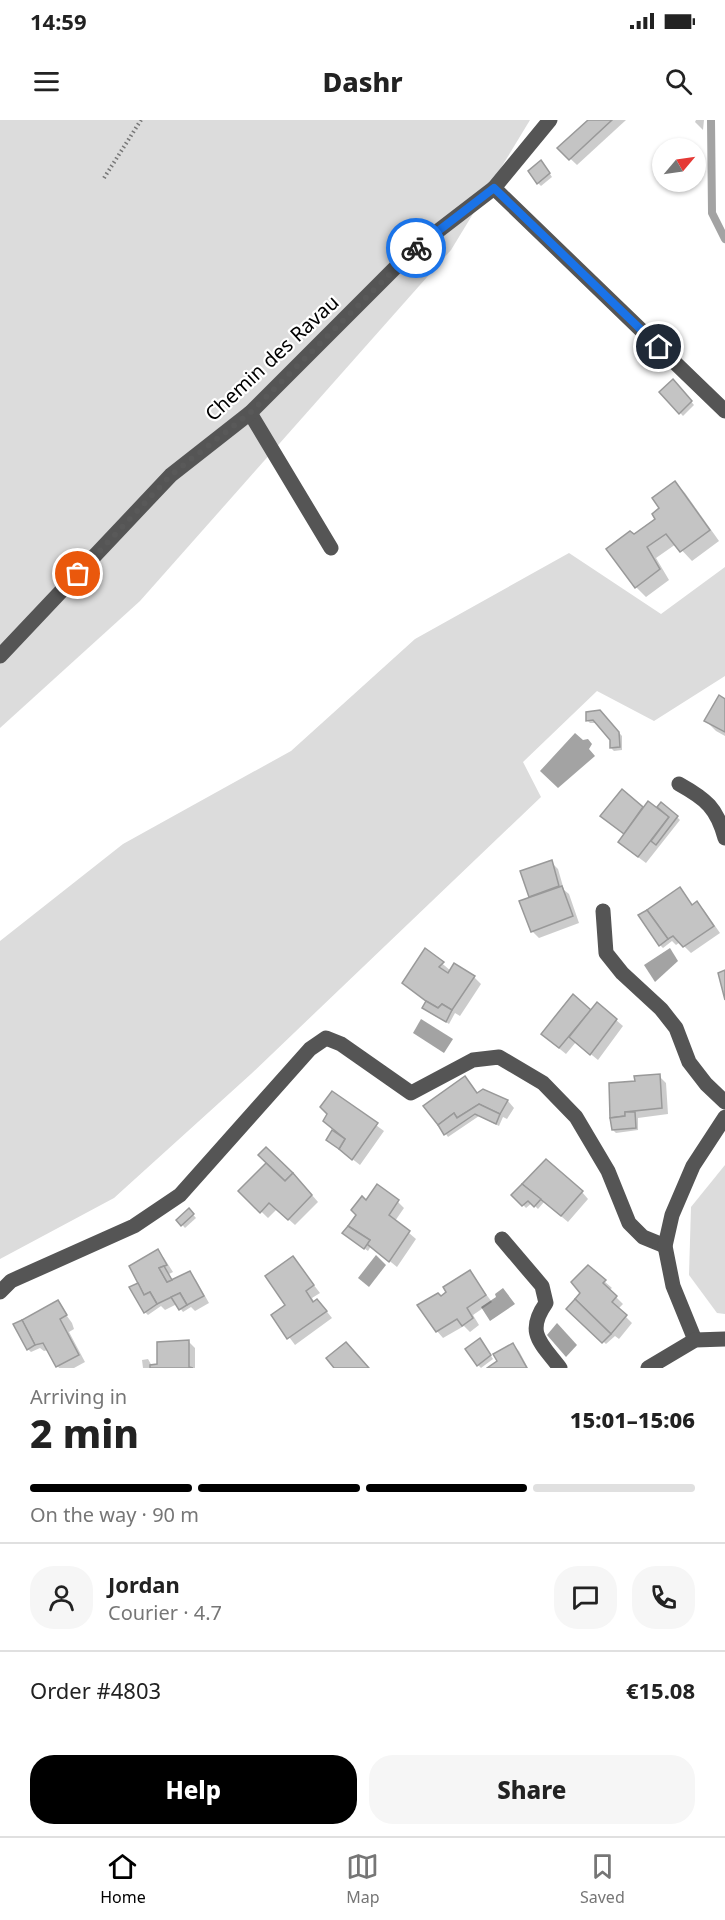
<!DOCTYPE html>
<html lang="en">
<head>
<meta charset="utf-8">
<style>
	body { margin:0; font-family:"Noto Sans",sans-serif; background:#f6f6f6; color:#222; height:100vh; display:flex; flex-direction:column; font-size:22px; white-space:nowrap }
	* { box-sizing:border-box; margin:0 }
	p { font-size:20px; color:#767676 }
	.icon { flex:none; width:33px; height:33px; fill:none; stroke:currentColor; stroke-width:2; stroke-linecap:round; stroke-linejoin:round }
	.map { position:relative; height:1248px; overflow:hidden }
	.drawer { display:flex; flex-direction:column; background:#fff; flex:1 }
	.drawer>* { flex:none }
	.needle { width:39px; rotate:61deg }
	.buttons { position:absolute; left:652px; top:18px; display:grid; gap:12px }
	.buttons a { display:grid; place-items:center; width:54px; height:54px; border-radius:50%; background:#fff; box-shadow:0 2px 4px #0004; font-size:30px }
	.pin { position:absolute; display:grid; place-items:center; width:51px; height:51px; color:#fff; margin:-26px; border:3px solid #fff; border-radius:50%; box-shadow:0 2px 6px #0007 }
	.courier { position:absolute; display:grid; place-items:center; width:60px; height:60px; margin:-30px; border:4px solid #1a73e8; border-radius:50%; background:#fff; color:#222; box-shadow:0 2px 8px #0007 }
	.headline em { font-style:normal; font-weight:800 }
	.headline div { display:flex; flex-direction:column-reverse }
	.headline { display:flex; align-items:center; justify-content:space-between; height:102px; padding:0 30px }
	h1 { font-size:39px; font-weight:800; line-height:45px }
	.bar { display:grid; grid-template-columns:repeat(4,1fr); gap:9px 6px; align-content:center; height:72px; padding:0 30px }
	.bar i { height:8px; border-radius:4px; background:#e0e0e0 }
	.bar .on { background:#000 }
	.bar p { grid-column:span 4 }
	.line { display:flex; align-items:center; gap:15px; padding:0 30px; border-top:2px solid #e0e0e0 }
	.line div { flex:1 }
	.round { display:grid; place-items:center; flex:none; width:63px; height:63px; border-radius:24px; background:#f6f6f6 }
	.cta { display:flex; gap:12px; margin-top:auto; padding:12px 30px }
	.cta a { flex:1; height:69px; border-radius:24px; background:#000; color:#fff; font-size:24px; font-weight:800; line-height:69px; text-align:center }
	.cta a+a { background:#f6f6f6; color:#222 }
	.status { display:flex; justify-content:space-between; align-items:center; height:42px; padding:0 30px; background:#fff; direction:ltr }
	.status svg { height:16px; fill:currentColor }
	header { display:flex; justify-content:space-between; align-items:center; height:78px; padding:0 30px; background:#fff; font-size:27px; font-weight:800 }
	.tabs { display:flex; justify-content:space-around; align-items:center; height:84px; border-top:2px solid #e0e0e0; background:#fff; font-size:16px; color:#767676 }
	.tabs a { display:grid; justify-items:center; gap:3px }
	.tabs .on { color:#000 }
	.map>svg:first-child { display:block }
	.green { fill:#dcdcdc }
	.water { fill:#a3a3a3 }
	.shadow { fill:#0003 }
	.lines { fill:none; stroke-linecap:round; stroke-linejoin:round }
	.stream { stroke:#a3a3a3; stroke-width:8 }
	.building { fill:#c4c4c4; stroke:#999; stroke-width:1.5 }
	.path { stroke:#777; stroke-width:4; stroke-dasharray:1.5 3; stroke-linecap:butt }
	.minor { stroke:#555; stroke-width:15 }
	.done { stroke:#595959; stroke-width:6; stroke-dasharray:0 10.8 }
	.route { stroke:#1a73e8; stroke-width:8 }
	.labels { text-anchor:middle; stroke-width:4.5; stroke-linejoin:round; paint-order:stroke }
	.street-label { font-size:20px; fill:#000; stroke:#fff }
</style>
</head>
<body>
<div class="status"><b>14:59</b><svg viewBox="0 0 49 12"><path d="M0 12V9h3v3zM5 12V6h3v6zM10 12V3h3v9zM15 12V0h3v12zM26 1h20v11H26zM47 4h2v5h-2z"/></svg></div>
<header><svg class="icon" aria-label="menu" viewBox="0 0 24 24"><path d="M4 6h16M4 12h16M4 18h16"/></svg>Dashr<svg class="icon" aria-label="search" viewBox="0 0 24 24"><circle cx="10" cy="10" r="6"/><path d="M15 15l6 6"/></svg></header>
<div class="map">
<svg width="725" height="1248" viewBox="0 0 725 1248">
	<rect width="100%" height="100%" fill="#fff"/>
	<g class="green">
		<polygon points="0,0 530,0 451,130 140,481 0,608"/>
		<polygon points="569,433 661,494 725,447 725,556 654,601 597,571 523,642 541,677 251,954 114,1078 0,1139 0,821 123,724 291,631 415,519"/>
		<polygon points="725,1045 725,1194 717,1193 689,1155 691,1087"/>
	</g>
	<g class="water">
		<polygon points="575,613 583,620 588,619 592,624 589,629 595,636 558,668 540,651"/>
		<polygon points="670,828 678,841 655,862 644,845"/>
		<polygon points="421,899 453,919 444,933 413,913"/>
		<polygon points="376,1135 386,1145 369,1167 358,1158"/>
		<polygon points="503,1168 515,1184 490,1201 481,1187 496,1177 495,1174"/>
		<polygon points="557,1203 577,1225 566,1237 547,1215"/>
	</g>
	<g class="shadow">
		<polygon points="590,0 626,0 577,45 559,28"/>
		<polygon points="696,0 704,0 703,10 695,2"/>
		<polygon points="544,45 552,57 541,66 538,63"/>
		<polygon points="673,261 694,285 683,296 661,272"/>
		<polygon points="675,363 685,373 719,421 692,441 676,424 656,438 669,460 646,477 636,467 634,416 656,400"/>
		<polygon points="725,580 725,616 716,611 706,601"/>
		<polygon points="603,595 622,616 622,630 614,631 611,628 612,619 597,603 590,603 587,600"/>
		<polygon points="623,671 643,689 663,694 664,693 677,697 680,700 646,743 626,728 625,715 602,696"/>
		<polygon points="551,742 558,749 564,770 569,774 579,803 539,818 532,811 531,778 522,752"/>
		<polygon points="680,769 693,786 697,783 704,790 720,813 691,833 680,822 676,825 672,821 663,828 660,825"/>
		<polygon points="426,830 451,851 474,857 481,864 460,896 455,893 449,904 424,888 427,882"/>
		<polygon points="591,892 616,900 623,906 598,940 576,922 566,934 550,921"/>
		<polygon points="659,956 666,963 668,994 638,998 638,1010 616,1013 613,1010 637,963"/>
		<polygon points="465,958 478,974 483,971 508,981 514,988 507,999 503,997 499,1006 479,996 448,1017 439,1004"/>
		<polygon points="332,973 384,1011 360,1045 328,1020 334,1010 324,1001 329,994"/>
		<polygon points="283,1057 300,1061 318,1082 295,1105 277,1089 268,1098 240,1071"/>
		<polygon points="582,1072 588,1079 568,1102 544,1082 538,1089 532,1083 526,1088 514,1075"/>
		<polygon points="366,1082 398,1082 404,1088 395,1101 416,1119 397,1147 371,1126 368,1131 347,1116"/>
		<polygon points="189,1090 196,1098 185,1108 178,1100"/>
		<polygon points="158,1131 164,1138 173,1152 169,1154 173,1161 189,1153 196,1160 209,1183 195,1191 191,1187 183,1192 177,1184 165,1190 161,1186 148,1195 145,1192 140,1164"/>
		<polygon points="293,1138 320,1173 312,1178 315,1183 324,1188 332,1198 295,1225 273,1195 287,1185"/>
		<polygon points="588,1147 612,1168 609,1170 623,1184 618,1189 632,1203 619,1219 615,1216 606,1224 568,1189 582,1173"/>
		<polygon points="469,1152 492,1182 473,1195 479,1205 470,1212 464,1206 443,1218 437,1211"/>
		<polygon points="57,1182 72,1203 74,1209 69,1212 85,1242 74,1248 59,1248 48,1230 44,1231 40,1228 31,1232 28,1229"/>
		<polygon points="188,1221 195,1228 195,1248 143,1248 142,1240 148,1239 152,1246 159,1246"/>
		<polygon points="483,1223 493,1239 481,1248 478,1245"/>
		<polygon points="513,1225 519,1231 528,1248 490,1248 499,1242"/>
	</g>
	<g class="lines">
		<polyline class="stream" points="711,0 712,93 725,119"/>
	</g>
	<g class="building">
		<polygon points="588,0 612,0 569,40 557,28"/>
		<polygon points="541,40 550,53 537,64 528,51"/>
		<polygon points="673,259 692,281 679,294 659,272"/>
		<polygon points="675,361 710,410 680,432 666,414 647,427 660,449 635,468 606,429 630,411 634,414 655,399 652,394 659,388 652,378"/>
		<polygon points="719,575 725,579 725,612 704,601"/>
		<polygon points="600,590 619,612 620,627 610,628 610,620 593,600 586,601 586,592"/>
		<polygon points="622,669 643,687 624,714 600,696"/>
		<polygon points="648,681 669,697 638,737 618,722"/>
		<polygon points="661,682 678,696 656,725 651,721 669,697 657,687"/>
		<polygon points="552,740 559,766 529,777 520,751"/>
		<polygon points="562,766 573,796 531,812 519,781"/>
		<polygon points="680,767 692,785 697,781 714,806 683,827 673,816 668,819 647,790"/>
		<polygon points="647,790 668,819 659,826 638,795"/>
		<polygon points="425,828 444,842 439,847 448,853 454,843 475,856 452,890 442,884 438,888 426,881 402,863"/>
		<polygon points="725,850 725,880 718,853"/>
		<polygon points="573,874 591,890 559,928 541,914"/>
		<polygon points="426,881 438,888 442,884 452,890 446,902 422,888"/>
		<polygon points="597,882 617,899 590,935 569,917"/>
		<polygon points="660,954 662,988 625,992 625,996 610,998 609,963 635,961 634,956"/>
		<polygon points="465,956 477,973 483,969 508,980 500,994 479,984 457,998 454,993 438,1005 423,986"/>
		<polygon points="332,971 378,1003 352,1040 339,1029 345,1019 323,1001 327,994 320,987"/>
		<polygon points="479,984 500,994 496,1004 475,994 444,1015 438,1005 454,993 457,998"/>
		<polygon points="625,992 635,992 636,1008 612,1010 610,998 625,996"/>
		<polygon points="332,1010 345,1019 339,1029 326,1020"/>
		<polygon points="266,1027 293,1053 285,1061 258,1035"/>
		<polygon points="546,1039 583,1071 561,1096 522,1064"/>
		<polygon points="266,1043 285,1061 293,1053 312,1075 288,1100 269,1083 260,1093 238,1071"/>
		<polygon points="377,1064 399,1080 389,1095 410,1111 389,1142 367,1124 370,1120 348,1106 356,1095 351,1090 362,1076 366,1080"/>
		<polygon points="522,1064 541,1079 534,1087 528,1081 522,1086 511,1075"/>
		<polygon points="189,1088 194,1094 181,1106 176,1100"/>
		<polygon points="348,1106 370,1120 364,1129 342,1113"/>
		<polygon points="158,1129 167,1145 159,1148 167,1162 190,1151 204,1176 187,1185 180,1173 157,1184 150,1172 144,1175 129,1146"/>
		<polygon points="293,1136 314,1165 306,1171 313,1182 317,1179 327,1191 287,1219 271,1195 285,1185 265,1156"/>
		<polygon points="588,1145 606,1160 603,1163 617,1176 612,1182 627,1195 611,1214 575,1179 580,1173 571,1162"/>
		<polygon points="164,1146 172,1160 167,1162 159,1148"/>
		<polygon points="470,1150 486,1175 467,1188 473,1198 462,1206 457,1199 436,1212 417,1185 438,1173 441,1176 446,1172 443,1167"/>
		<polygon points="138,1163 144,1175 150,1172 157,1184 144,1193 129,1167"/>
		<polygon points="180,1173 187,1185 179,1190 171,1177"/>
		<polygon points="575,1179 611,1214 602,1223 566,1189"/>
		<polygon points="58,1180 67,1195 60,1199 79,1235 56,1247 43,1223 35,1225 22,1200"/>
		<polygon points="22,1200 35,1225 27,1230 13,1204"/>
		<polygon points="480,1218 491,1235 477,1246 465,1229"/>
		<polygon points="189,1220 189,1247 193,1248 150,1248 150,1245 157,1244 157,1222"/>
		<polygon points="346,1222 369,1248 334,1248 326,1238"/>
		<polygon points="513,1223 527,1248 487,1248 497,1241 493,1234"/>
	</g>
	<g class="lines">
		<polyline class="path" points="104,58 141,0"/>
		<g class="minor">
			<polyline points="494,68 725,291"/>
			<polyline points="250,293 331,428"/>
			<polyline points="0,536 171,355 250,293 412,131 494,68 550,0"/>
			<path d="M679 664C706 679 717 688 725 718"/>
			<polyline points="603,791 606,833 622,853 661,889 676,908 689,942 706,964 725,982"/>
			<path d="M502 1119 542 1166 546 1183C525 1213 541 1223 560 1248"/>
			<polyline points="0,1172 11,1161 134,1106 180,1075 310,929 326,918 341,924 411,973 473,940 499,937 543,963 576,997 608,1051 629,1103 643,1117 665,1126"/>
			<polyline points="695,1220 673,1166 665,1126 672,1095 693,1046 725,997"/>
			<polyline points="648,1248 695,1220 725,1219"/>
		</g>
	</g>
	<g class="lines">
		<polyline class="done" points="78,454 171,355 250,293 416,128"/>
		<polyline class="route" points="416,128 494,68 659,227"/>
	</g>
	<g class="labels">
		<g class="street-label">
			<text transform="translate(272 238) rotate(-43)" y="7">Chemin des Ravau</text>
		</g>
	</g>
</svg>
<div class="buttons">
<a><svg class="needle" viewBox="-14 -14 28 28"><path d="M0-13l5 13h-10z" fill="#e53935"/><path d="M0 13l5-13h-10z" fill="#767676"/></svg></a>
</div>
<div class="pin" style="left:78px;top:454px;background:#ea580c"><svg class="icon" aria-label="bag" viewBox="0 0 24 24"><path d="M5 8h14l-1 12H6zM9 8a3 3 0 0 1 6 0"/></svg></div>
<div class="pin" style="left:659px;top:227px;background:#1f2937"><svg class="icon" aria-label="home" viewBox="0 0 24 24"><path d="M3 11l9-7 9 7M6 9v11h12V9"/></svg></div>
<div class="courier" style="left:416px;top:128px"><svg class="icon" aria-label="bike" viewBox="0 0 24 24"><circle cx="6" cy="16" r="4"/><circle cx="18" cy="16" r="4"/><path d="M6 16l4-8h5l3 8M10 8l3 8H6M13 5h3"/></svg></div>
</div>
<section class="drawer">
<div class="headline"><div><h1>2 min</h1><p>Arriving in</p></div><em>15:01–15:06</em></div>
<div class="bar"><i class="on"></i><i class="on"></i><i class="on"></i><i></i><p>On the way · 90 m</p></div>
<div class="line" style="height:108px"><a class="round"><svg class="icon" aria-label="person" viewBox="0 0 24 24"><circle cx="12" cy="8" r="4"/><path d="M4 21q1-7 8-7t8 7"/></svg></a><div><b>Jordan</b><p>Courier · 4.7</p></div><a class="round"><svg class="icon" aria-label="chat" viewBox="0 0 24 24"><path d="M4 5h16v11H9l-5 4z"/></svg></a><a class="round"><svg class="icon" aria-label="phone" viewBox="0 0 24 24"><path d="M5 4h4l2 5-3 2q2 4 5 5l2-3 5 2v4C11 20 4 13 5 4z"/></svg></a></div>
<div class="line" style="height:78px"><div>Order #4803</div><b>€15.08</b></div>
<div class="cta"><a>Help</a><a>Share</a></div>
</section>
<nav class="tabs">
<a class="on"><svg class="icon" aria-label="home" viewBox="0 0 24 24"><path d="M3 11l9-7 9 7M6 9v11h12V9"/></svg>Home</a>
<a><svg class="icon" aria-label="map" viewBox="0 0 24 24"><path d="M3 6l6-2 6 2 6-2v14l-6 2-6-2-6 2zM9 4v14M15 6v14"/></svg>Map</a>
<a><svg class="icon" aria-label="saved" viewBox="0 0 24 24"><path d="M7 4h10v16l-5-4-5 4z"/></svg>Saved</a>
</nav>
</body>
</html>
